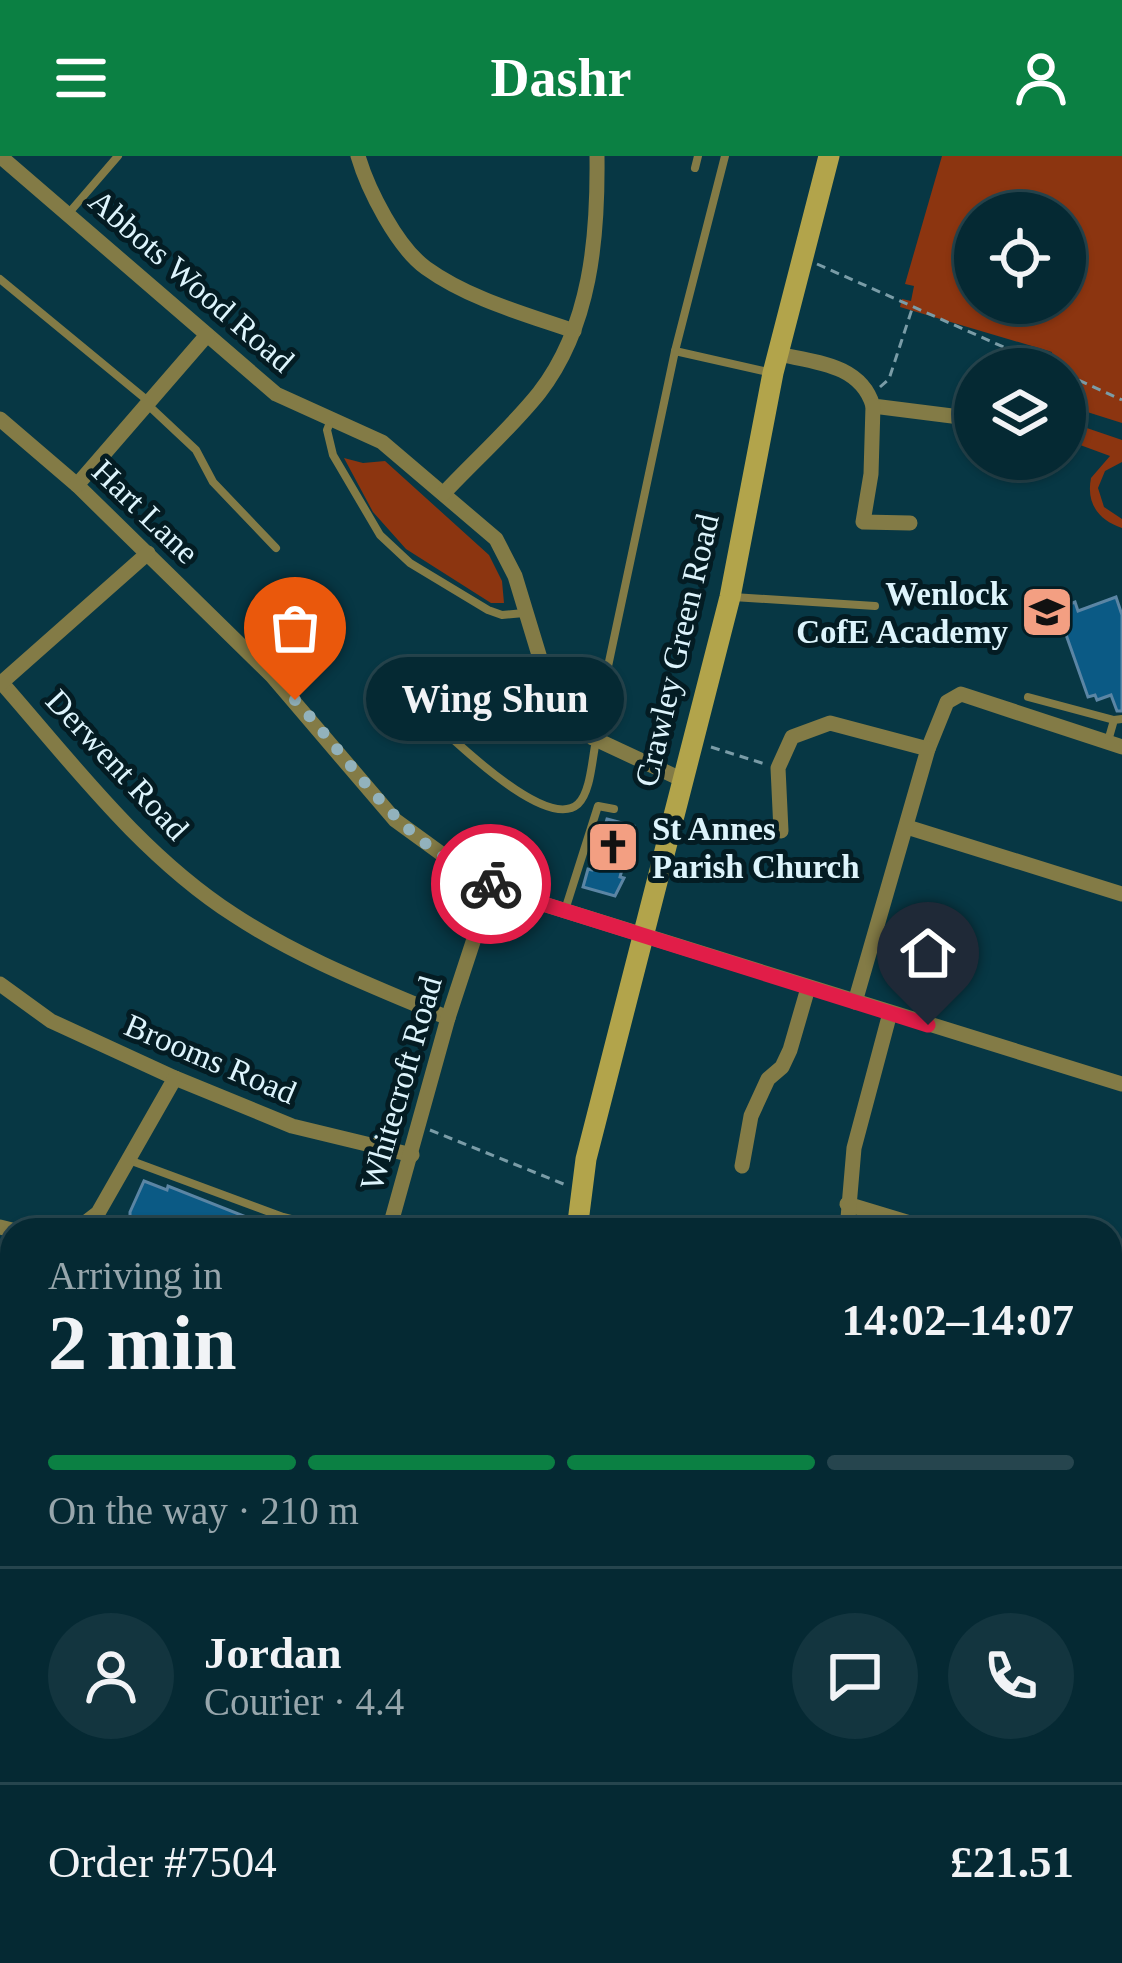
<!DOCTYPE html>
<html lang="en">
<head>
<meta charset="utf-8">
<style>
	body { margin:0; font-family:"Times New Roman",serif; background:#13353f; color:#f1f3f6; height:100vh; display:flex; flex-direction:column; font-size:45px; white-space:nowrap }
	* { box-sizing:border-box; margin:0 }
	p { font-size:39px; color:#97a6ac }
	.icon { flex:none; width:66px; height:66px; fill:none; stroke:currentColor; stroke-width:2; stroke-linecap:round; stroke-linejoin:round }
	.map { position:relative; flex:1; overflow:hidden }
	.panel { position:absolute; left:0px; top:1062px; width:1122px; height:747px; display:flex; flex-direction:column; background:#052933; border-radius:36px 36px 0 0; box-shadow:0 3px 9px #0004,0 0 0 3px #26454e }
	.panel>* { flex:none }
	.fabs { position:absolute; left:954px; top:36px; display:grid; gap:24px }
	.fabs a { display:grid; place-items:center; width:132px; height:132px; border-radius:50%; background:#052933; box-shadow:0 3px 9px #0004,0 0 0 3px #26454e; font-size:60px }
	.pin { position:absolute; display:grid; place-items:center; width:102px; height:102px; color:#fff; margin:-123px -51px; border-radius:50% 50% 50% 0; rotate:-45deg; box-shadow:0 0 12px #0007 }
	.pin .icon { rotate:45deg }
	.courier { position:absolute; display:grid; place-items:center; width:120px; height:120px; margin:-60px; border:9px solid #e11d48; border-radius:50%; background:#fff; color:#222; box-shadow:0 3px 15px #0007 }
	.bubble { position:absolute; height:84px; border-radius:42px; background:#052933; box-shadow:0 3px 9px #0004,0 0 0 3px #26454e; font-size:39px; font-weight:700; line-height:84px; text-align:center }
	.headline em { font-style:normal; font-weight:700 }
	.headline div { display:flex; flex-direction:column-reverse }
	.headline { display:flex; align-items:center; justify-content:space-between; height:204px; padding:0 48px }
	h1 { font-size:78px; font-weight:700; line-height:90px }
	.bar { display:grid; grid-template-columns:repeat(4,1fr); gap:18px 12px; align-content:center; height:144px; padding:0 48px }
	.bar i { height:15px; border-radius:9px; background:#26454e }
	.bar .current { background:#0b8043 }
	.bar p { grid-column:span 4 }
	.line { display:flex; align-items:center; gap:30px; padding:0 48px; border-top:3px solid #26454e }
	.line div { flex:1 }
	.round { display:grid; place-items:center; flex:none; width:126px; height:126px; border-radius:63px; background:#13353f }
	header { display:flex; justify-content:space-between; align-items:center; height:156px; padding:0 48px; background:#0b8043; color:#fff; font-size:54px; font-weight:700 }
	.map>svg:first-child { display:block }
	.green { fill:#8c3510; fill-rule:evenodd }
	.building { fill:#0b5a85; stroke:#5b85a4; stroke-width:3 }
	.lines { fill:none; stroke-linecap:round; stroke-linejoin:round }
	.path { stroke:#7a9ca7; stroke-width:3; stroke-dasharray:9 6; stroke-linecap:butt }
	.lane { stroke:#837b46; stroke-width:8 }
	.street { stroke:#837b46; stroke-width:15 }
	.secondary { stroke:#b2a44b; stroke-width:21 }
	.highway { stroke:#f8e04a; stroke-width:27 }
	.rail-casing { stroke:#86a7b2; stroke-width:9 }
	.rail { stroke:#041c23; stroke-width:4.5; stroke-dasharray:14; stroke-linecap:butt }
	.done { stroke:#92b2bc; stroke-width:12; stroke-dasharray:0 21.6 }
	.route { stroke:#e11d48; stroke-width:15 }
	.labels { text-anchor:middle; stroke-width:10; stroke-linejoin:round; paint-order:stroke }
	.street-label { font-size:33px; fill:#ddf4fc; stroke:#041c23 }
	.poi-label { font-size:33px; font-weight:bold; fill:#ddf4fc; stroke:#041c23; text-anchor:end }
</style>
</head>
<body>
<header><svg class="icon" aria-label="menu" viewBox="0 0 24 24"><path d="M4 6h16M4 12h16M4 18h16"/></svg>Dashr<svg class="icon" aria-label="person" viewBox="0 0 24 24"><circle cx="12" cy="8" r="4"/><path d="M4 21q1-7 8-7t8 7"/></svg></header>
<div class="map">
<svg width="1122" height="1807" viewBox="0 0 1122 1807">
	<rect width="100%" height="100%" fill="#073744"/>
	<g class="green">
		<path d="M942 0H1122V267L1065 249V213H1048L1052 196 900 151 902 143 911 145 914 130 905 128ZM975 57H1065V147H975Z"/>
		<path d="M1078 269 1122 284V306L1105 315 1098 332 1104 351 1122 363V372C1098 364 1086 347 1091 322L1110 300 1072 286Z"/>
		<polygon points="344,302 363,307 385,305 489,399 502,425 504,447 491,447 406,393 373,356"/>
		<polygon points="1110,1639 1122,1642 1122,1807 381,1807 388,1797 1110,1797"/>
	</g>
	<g class="building">
		<polygon points="1116,441 1122,459 1122,555 1117,555 1111,539 1097,544 1095,539 1088,541 1057,453 1075,446 1078,455"/>
		<polygon points="607,663 634,670 620,721 624,722 615,740 583,731 588,713 592,714"/>
		<polygon points="144,1025 167,1034 168,1030 254,1064 249,1074 155,1071 135,1074 130,1068 130,1056"/>
	</g>
	<g class="lines">
		<g class="path">
			<polyline points="817,108 1053,213"/>
			<polyline points="1065,218 1122,244"/>
			<polyline points="880,231 889,223 912,153"/>
			<polyline points="711,591 765,608"/>
			<polyline points="430,974 566,1029"/>
			<polyline points="800,1797 816,1807"/>
			<polyline points="899,1807 905,1797"/>
		</g>
		<g class="lane">
			<polyline points="695,12 698,0"/>
			<polyline points="68,58 118,0"/>
			<polyline points="0,123 148,245"/>
			<polyline points="675,195 768,216"/>
			<polyline points="148,249 196,294 213,326 276,392"/>
			<polyline points="331,264 327,274 333,299 380,379 410,407 488,454 502,459 524,457"/>
			<polyline points="733,441 875,450"/>
			<polyline points="1028,541 1114,564"/>
			<path d="M445 576C467 596 549 674 578 648 591 636 592 602 596 585"/>
			<polyline points="593,581 675,195 725,0"/>
			<polyline points="1108,585 1114,564 1122,563"/>
			<polyline points="565,754 598,650 614,653"/>
			<polyline points="129,1004 283,1061 334,1074"/>
			<polyline points="0,1614 12,1618"/>
		</g>
		<g class="street">
			<polyline points="0,0 276,238 382,286 496,383 515,420 546,522 563,556 593,582 683,624"/>
			<path d="M358 0C368 34 397 91 426 112 469 143 525 158 574 175"/>
			<path d="M778 198C814 206 861 208 873 250L960 261 972 238"/>
			<polyline points="873,250 871,318 863,366 910,367"/>
			<polyline points="0,263 77,329 272,520 395,664 461,712 537,746 1122,928"/>
			<polyline points="77,329 207,179"/>
			<path d="M444 337C475 304 511 272 539 237 591 170 598 81 597 0"/>
			<path d="M1 526C73 608 141 699 234 759 301 803 375 831 448 862"/>
			<polyline points="0,528 148,397"/>
			<polyline points="928,593 947,546 961,538 1122,591"/>
			<polyline points="907,671 1122,738"/>
			<polyline points="781,675 778,612 792,581 830,567 928,593 855,846"/>
			<polyline points="0,828 51,865 175,922 292,970 412,999"/>
			<polyline points="742,1010 751,960 768,923 782,911 790,894 808,832"/>
			<polyline points="847,1048 933,1074"/>
			<polyline points="0,1071 12,1074"/>
			<polyline points="76,1074 98,1057 175,922"/>
			<polyline points="389,1074 448,862 492,728"/>
			<polyline points="847,1074 854,992 890,857"/>
			<polyline points="1110,1128 1122,1132"/>
			<polyline points="0,1202 12,1206"/>
			<polyline points="1110,1333 1122,1337"/>
			<polyline points="0,1412 12,1418"/>
			<polyline points="1110,1556 1122,1557"/>
		</g>
		<polyline class="secondary" points="577,1074 586,1003 730,441 773,217 829,0"/>
		<g class="highway">
			<polyline points="0,1550 12,1554"/>
			<polyline points="320,1807 323,1797"/>
			<polyline points="353,1807 355,1797"/>
		</g>
		<g class="rail-casing">
			<g id="rail">
				<polyline points="0,1762 12,1765"/>
				<polyline points="57,1797 91,1807"/>
				<polyline points="124,1797 158,1807"/>
				<polyline points="0,1799 36,1807"/>
			</g>
		</g>
		<use href="#rail" class="rail"/>
	</g>
	<g class="lines">
		<path class="done" d="M295 544C362 617 395 683 491 728"/>
		<polyline class="route" points="491,728 537,746 928,869"/>
	</g>
	<defs>
		<g id="school-square" transform="scale(2.7)"><rect x="-9" y="-9" width="18" height="18" rx="4" fill="#f39f82" stroke="#041c23"/><path d="M0-5L7-2L0 1L-7-2ZM-4 1L0 2.5L4 1V4Q0 6-4 4Z" fill="#111"/></g>
		<g id="church-square" transform="scale(2.7)"><rect x="-9" y="-9" width="18" height="18" rx="4" fill="#f39f82" stroke="#041c23"/><path d="M-1.2-6h2.4v3.5h3.3v2.4h-3.3V6h-2.4V-.1h-3.3v-2.4h3.3Z" fill="#111"/></g>
	</defs>
	<g fill-rule="evenodd">
		<use href="#school-square" x="1047" y="456"/>
		<use href="#church-square" x="613" y="691"/>
	</g>
	<g class="labels">
		<g class="street-label">
			<text transform="translate(192 124) rotate(41)" y="12">Abbots Wood Road</text>
			<text transform="translate(146 355) rotate(44)" y="12">Hart Lane</text>
			<text transform="translate(676 494) rotate(-77)" y="12">Crawley Green Road</text>
			<text transform="translate(118 608) rotate(47)" y="12">Derwent Road</text>
			<text transform="translate(211 902) rotate(23)" y="12">Brooms Road</text>
			<text transform="translate(400 927) rotate(-74)" y="12">Whitecroft Road</text>
		</g>
		<g class="poi-label">
			<text x="1008" y="449">Wenlock<tspan x="1008" dy="38">CofE Academy</tspan></text>
			<text x="652" y="684" text-anchor="start">St Annes<tspan x="652" dy="38">Parish Church</tspan></text>
		</g>
	</g>
</svg>
<div class="fabs">
<a><svg class="icon" aria-label="locate" viewBox="0 0 24 24"><circle cx="12" cy="12" r="6"/><path d="M12 2v4M12 18v4M2 12h4M18 12h4"/></svg></a>
<a><svg class="icon" aria-label="layers" viewBox="0 0 24 24"><path d="M12 4l9 5-9 5-9-5zM3 14l9 5 9-5"/></svg></a>
</div>
<div class="pin" style="left:295px;top:544px;background:#ea580c"><svg class="icon" aria-label="bag" viewBox="0 0 24 24"><path d="M5 8h14l-1 12H6zM9 8a3 3 0 0 1 6 0"/></svg></div>
<div class="pin" style="left:928px;top:869px;background:#1f2937"><svg class="icon" aria-label="home" viewBox="0 0 24 24"><path d="M3 11l9-7 9 7M6 9v11h12V9"/></svg></div>
<div class="courier" style="left:491px;top:728px"><svg class="icon" aria-label="bike" viewBox="0 0 24 24"><circle cx="6" cy="16" r="4"/><circle cx="18" cy="16" r="4"/><path d="M6 16l4-8h5l3 8M10 8l3 8H6M13 5h3"/></svg></div>
<div class="bubble" style="left:366px;top:501px;width:258px">Wing Shun</div>
<section class="panel">
<div class="headline"><div><h1>2 min</h1><p>Arriving in</p></div><em>14:02–14:07</em></div>
<div class="bar"><i class="current"></i><i class="current"></i><i class="current"></i><i></i><p>On the way · 210 m</p></div>
<div class="line" style="height:216px"><a class="round"><svg class="icon" aria-label="person" viewBox="0 0 24 24"><circle cx="12" cy="8" r="4"/><path d="M4 21q1-7 8-7t8 7"/></svg></a><div><b>Jordan</b><p>Courier · 4.4</p></div><a class="round"><svg class="icon" aria-label="chat" viewBox="0 0 24 24"><path d="M4 5h16v11H9l-5 4z"/></svg></a><a class="round"><svg class="icon" aria-label="phone" viewBox="0 0 24 24"><path d="M5 4h4l2 5-3 2q2 4 5 5l2-3 5 2v4C11 20 4 13 5 4z"/></svg></a></div>
<div class="line" style="height:156px"><div>Order #7504</div><b>£21.51</b></div>
</section>
</div>
</body>
</html>
